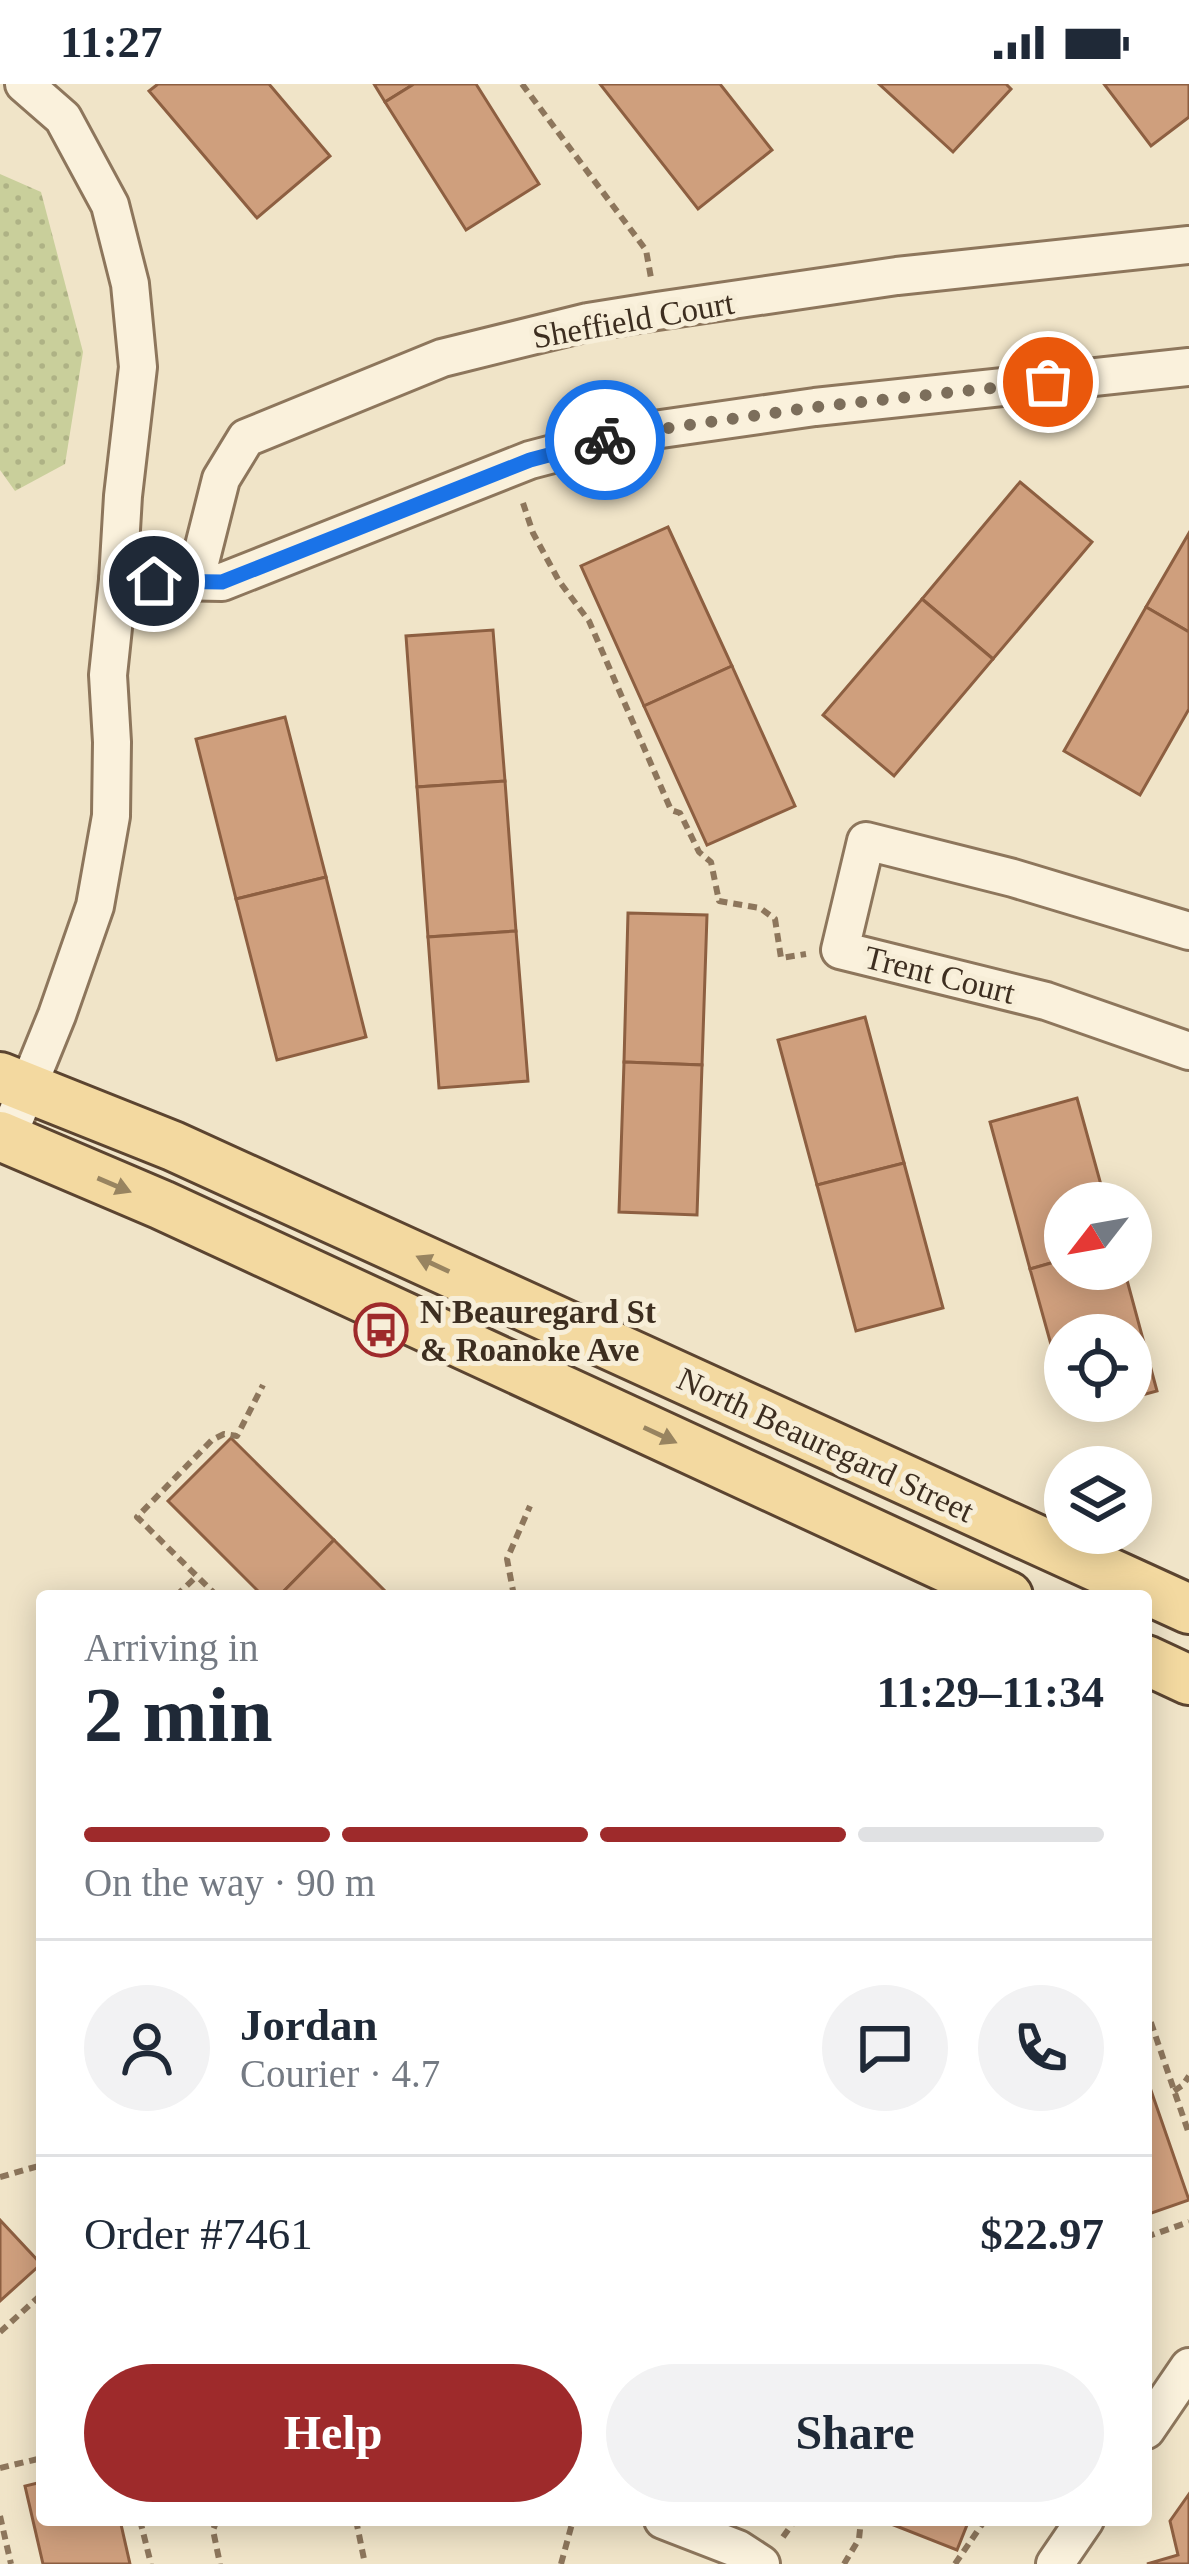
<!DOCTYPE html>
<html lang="en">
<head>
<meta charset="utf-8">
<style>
	body { margin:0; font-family:Georgia,serif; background:#f2f2f3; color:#1f2937; height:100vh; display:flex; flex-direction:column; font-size:45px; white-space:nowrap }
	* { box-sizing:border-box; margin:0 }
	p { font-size:39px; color:#747a83 }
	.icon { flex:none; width:66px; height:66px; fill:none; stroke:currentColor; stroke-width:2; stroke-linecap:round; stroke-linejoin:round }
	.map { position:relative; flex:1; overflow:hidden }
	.panel { position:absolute; left:36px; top:1506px; width:1116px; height:936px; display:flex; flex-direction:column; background:#fff; border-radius:12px; box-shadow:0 6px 30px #0003 }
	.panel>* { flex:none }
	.needle { width:78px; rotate:239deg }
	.fabs { position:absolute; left:1044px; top:1098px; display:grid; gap:24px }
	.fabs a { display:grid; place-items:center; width:108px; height:108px; border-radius:50%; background:#fff; box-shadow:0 6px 30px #0003; font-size:60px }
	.pin { position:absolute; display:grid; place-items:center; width:102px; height:102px; color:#fff; margin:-51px; border:6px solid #fff; border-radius:50%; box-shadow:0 3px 12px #0007 }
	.courier { position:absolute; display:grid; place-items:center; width:120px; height:120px; margin:-60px; border:9px solid #1a73e8; border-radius:50%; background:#fff; color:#222; box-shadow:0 3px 15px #0007 }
	.headline em { font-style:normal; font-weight:600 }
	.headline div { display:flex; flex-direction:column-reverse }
	.headline { display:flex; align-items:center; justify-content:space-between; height:204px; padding:0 48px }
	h1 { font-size:78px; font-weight:600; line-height:90px }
	.bar { display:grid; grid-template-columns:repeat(4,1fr); gap:18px 12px; align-content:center; height:144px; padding:0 48px }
	.bar i { height:15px; border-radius:9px; background:#e0e1e3 }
	.bar .current { background:#9e2a2b }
	.bar p { grid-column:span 4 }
	.line { display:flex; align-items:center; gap:30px; padding:0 48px; border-top:3px solid #e0e1e3 }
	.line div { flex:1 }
	.round { display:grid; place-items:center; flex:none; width:126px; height:126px; border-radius:63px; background:#f2f2f3 }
	.action { display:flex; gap:24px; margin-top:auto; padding:24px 48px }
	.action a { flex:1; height:138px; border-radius:72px; background:#9e2a2b; color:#fff; font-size:48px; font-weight:600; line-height:138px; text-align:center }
	.action a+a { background:#f2f2f3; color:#1f2937 }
	.status { display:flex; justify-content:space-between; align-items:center; height:84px; padding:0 60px; background:#fff; direction:ltr }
	.status svg { height:33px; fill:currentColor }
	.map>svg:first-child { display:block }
	.park { fill:url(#park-dots) }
	.building { fill:#cf9f7d; stroke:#8d5f41; stroke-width:3 }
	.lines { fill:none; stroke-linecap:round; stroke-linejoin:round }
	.minor-casing { stroke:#8d765c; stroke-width:42 }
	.major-casing { stroke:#5b4430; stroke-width:54 }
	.path { stroke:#8d765c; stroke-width:6; stroke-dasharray:9 6; stroke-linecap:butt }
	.minor { stroke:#faf1dc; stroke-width:36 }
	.major { stroke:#f3d9a0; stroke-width:48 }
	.oneway { fill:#988460 }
	.done { stroke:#7c6e5b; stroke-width:12; stroke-dasharray:0 21.6 }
	.route { stroke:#1a73e8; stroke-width:15 }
	.labels { text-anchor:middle; stroke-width:10; stroke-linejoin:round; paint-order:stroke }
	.street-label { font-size:33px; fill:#3d2e20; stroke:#f7eed8 }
	.poi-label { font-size:33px; font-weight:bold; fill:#3d2e20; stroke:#f7eed8; text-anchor:start }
</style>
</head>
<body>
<div class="status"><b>11:27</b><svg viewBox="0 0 49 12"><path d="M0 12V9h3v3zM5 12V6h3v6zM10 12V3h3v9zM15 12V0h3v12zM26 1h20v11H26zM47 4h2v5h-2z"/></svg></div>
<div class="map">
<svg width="1189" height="2480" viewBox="0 0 1189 2480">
	<defs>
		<pattern id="park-dots" width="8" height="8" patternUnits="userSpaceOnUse" patternTransform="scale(3)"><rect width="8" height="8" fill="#c9cf9b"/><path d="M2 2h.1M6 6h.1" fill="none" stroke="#aeb285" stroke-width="1.8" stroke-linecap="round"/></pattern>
	</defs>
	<rect width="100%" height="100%" fill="#f0e4c8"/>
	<polygon class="park" points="0,90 41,108 83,268 65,380 15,407 0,386"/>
	<g class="building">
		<polygon points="158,0 269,0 330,72 257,134 149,7"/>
		<polygon points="374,0 414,0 385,18"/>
		<polygon points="414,0 476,0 539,100 466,146 385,18"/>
		<polygon points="600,0 720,0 772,66 698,125"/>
		<polygon points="879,0 1006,0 1011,5 953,68"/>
		<polygon points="1104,0 1189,0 1189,33 1151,62"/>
		<polygon points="1020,398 1092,458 993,575 922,515"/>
		<polygon points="668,443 732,582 644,622 581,482"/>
		<polygon points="1189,449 1189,548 1146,523"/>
		<polygon points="922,515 993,575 894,692 823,631"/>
		<polygon points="1146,523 1189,548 1189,625 1140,711 1064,667"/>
		<polygon points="493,546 505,697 417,703 406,552"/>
		<polygon points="732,582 795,722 707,761 644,622"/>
		<polygon points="285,633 326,793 236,815 196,655"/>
		<polygon points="505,697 516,847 428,853 417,703"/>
		<polygon points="326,793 366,953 277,976 236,815"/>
		<polygon points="628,829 707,831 702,981 624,978"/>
		<polygon points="516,847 528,997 439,1004 428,853"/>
		<polygon points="865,933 904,1079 817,1101 778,956"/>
		<polygon points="624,978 702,981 697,1131 619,1128"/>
		<polygon points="1077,1014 1106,1119 1065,1119 1065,1175 1030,1185 990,1038"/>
		<polygon points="904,1079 943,1224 856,1247 817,1101"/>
		<polygon points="1065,1175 1065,1185 1124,1185 1157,1307 1131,1314 1131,1251 1065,1251 1065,1311 1030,1185"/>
		<polygon points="231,1354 334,1456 279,1512 263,1512 168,1417"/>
		<polygon points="334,1456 390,1512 279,1512"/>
		<polygon points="1146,1992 1189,2116 1146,2131"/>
		<polygon points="0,2136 41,2180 0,2217"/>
		<polygon points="42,2398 42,2436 120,2436 130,2480 43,2480 25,2402"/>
		<polygon points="1189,2410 1189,2480 1147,2480 1178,2471 1170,2437"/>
		<polygon points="881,2436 969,2436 957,2466"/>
	</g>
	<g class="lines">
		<g class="minor-casing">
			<g id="minor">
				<polyline points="118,496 222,498 530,376 633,349 815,323 1189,283"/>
				<polyline points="195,498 221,395 246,354 442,274 588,238 657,227 897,192 1189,161"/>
				<polyline points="1189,847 1013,794 866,757 840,866 1046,917 1189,967"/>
				<polyline points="7,1054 57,931 95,822 111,732 112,658 108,591 118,496 123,412 138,283 130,200 110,121 63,34 24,0"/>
				<polyline points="1146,2346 1189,2283"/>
				<polyline points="663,2436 738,2465 761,2480"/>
				<polyline points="1055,2480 1085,2436"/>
			</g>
		</g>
		<g class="major-casing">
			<g id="major">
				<polyline points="0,993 173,1062 1189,1525"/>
				<polyline points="0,1052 162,1121 1008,1512"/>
				<polyline points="1146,1576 1189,1596"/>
			</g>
		</g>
		<g class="path">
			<polyline points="522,0 646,166 651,194"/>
			<polyline points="523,419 533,449 559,497 589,537 671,726 680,729 699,768 711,778 719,817 760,824 775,835 781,874 806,870"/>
			<polyline points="176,1512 197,1492"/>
			<polyline points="217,1512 137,1433 212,1356 224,1350 237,1352 263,1301"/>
			<polyline points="514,1512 507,1475 530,1422"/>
			<polyline points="1146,1924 1189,2050"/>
			<polyline points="1174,2007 1183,2001 1189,1992"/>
			<polyline points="0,2093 42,2081"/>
			<polyline points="1146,2153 1189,2138"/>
			<polyline points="0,2248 42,2210"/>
			<polyline points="0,2384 42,2374"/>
			<polyline points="0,2432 11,2480"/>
			<polyline points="140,2436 151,2480"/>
			<polyline points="217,2436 213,2446 220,2480"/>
			<polyline points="356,2436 365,2480"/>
			<polyline points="783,2453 795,2436"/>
			<polyline points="561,2480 573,2436"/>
			<polyline points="844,2480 859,2455 861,2436"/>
			<polyline points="955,2480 985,2436"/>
		</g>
		<use href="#minor" class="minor"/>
		<use href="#major" class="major"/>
	</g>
	<defs><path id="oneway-solid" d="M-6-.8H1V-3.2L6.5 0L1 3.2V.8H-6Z" transform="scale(3)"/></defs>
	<g class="oneway">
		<use href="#oneway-solid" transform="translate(114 1101) rotate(23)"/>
		<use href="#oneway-solid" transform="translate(433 1180) rotate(-155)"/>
		<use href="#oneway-solid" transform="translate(660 1351) rotate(25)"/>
	</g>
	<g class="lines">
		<polyline class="done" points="605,356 633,349 815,323 1048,298"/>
		<polyline class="route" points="154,497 222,498 530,376 605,356"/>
	</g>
	<defs>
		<g id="bus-ring" transform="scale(2.7)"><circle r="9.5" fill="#f7eed8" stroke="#9e2a2b" stroke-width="1.5"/><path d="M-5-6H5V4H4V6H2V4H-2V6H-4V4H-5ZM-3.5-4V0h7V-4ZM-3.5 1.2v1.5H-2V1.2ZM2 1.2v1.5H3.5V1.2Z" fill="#9e2a2b"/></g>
	</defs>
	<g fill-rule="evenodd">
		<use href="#bus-ring" x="381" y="1246"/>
	</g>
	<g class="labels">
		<g class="street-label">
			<text transform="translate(633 235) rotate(-10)" y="12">Sheffield Court</text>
			<text transform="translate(940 890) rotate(14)" y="12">Trent Court</text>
			<text transform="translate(826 1360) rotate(25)" y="12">North Beauregard Street</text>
		</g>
		<g class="poi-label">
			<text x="420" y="1239">N Beauregard St<tspan x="420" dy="38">&amp; Roanoke Ave</tspan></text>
		</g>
	</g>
</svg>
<div class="fabs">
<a><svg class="needle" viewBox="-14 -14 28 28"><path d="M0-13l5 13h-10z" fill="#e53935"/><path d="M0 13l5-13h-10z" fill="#747a83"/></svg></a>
<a><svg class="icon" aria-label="locate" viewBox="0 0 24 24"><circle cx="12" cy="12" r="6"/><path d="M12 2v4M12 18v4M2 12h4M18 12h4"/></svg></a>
<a><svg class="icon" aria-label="layers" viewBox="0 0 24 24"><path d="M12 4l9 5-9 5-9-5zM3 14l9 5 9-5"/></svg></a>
</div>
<div class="pin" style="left:1048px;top:298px;background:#ea580c"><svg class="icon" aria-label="bag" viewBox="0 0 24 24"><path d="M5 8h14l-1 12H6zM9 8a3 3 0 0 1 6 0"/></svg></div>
<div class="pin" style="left:154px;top:497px;background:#1f2937"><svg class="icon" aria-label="home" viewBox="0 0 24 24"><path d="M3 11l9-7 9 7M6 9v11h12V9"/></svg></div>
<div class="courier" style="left:605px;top:356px"><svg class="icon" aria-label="bike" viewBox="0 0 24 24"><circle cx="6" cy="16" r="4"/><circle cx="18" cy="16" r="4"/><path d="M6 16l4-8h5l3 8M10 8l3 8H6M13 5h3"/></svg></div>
<section class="panel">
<div class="headline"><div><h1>2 min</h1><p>Arriving in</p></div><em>11:29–11:34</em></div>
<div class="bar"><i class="current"></i><i class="current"></i><i class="current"></i><i></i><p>On the way · 90 m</p></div>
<div class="line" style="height:216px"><a class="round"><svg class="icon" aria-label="person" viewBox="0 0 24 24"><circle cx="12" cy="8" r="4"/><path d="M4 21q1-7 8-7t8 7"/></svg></a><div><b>Jordan</b><p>Courier · 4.7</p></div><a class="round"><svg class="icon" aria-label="chat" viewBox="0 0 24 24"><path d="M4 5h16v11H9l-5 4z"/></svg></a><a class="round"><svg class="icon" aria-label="phone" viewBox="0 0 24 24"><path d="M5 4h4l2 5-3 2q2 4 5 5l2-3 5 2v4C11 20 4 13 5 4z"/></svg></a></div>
<div class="line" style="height:156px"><div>Order #7461</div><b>$22.97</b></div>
<div class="action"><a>Help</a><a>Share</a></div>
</section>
</div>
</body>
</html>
